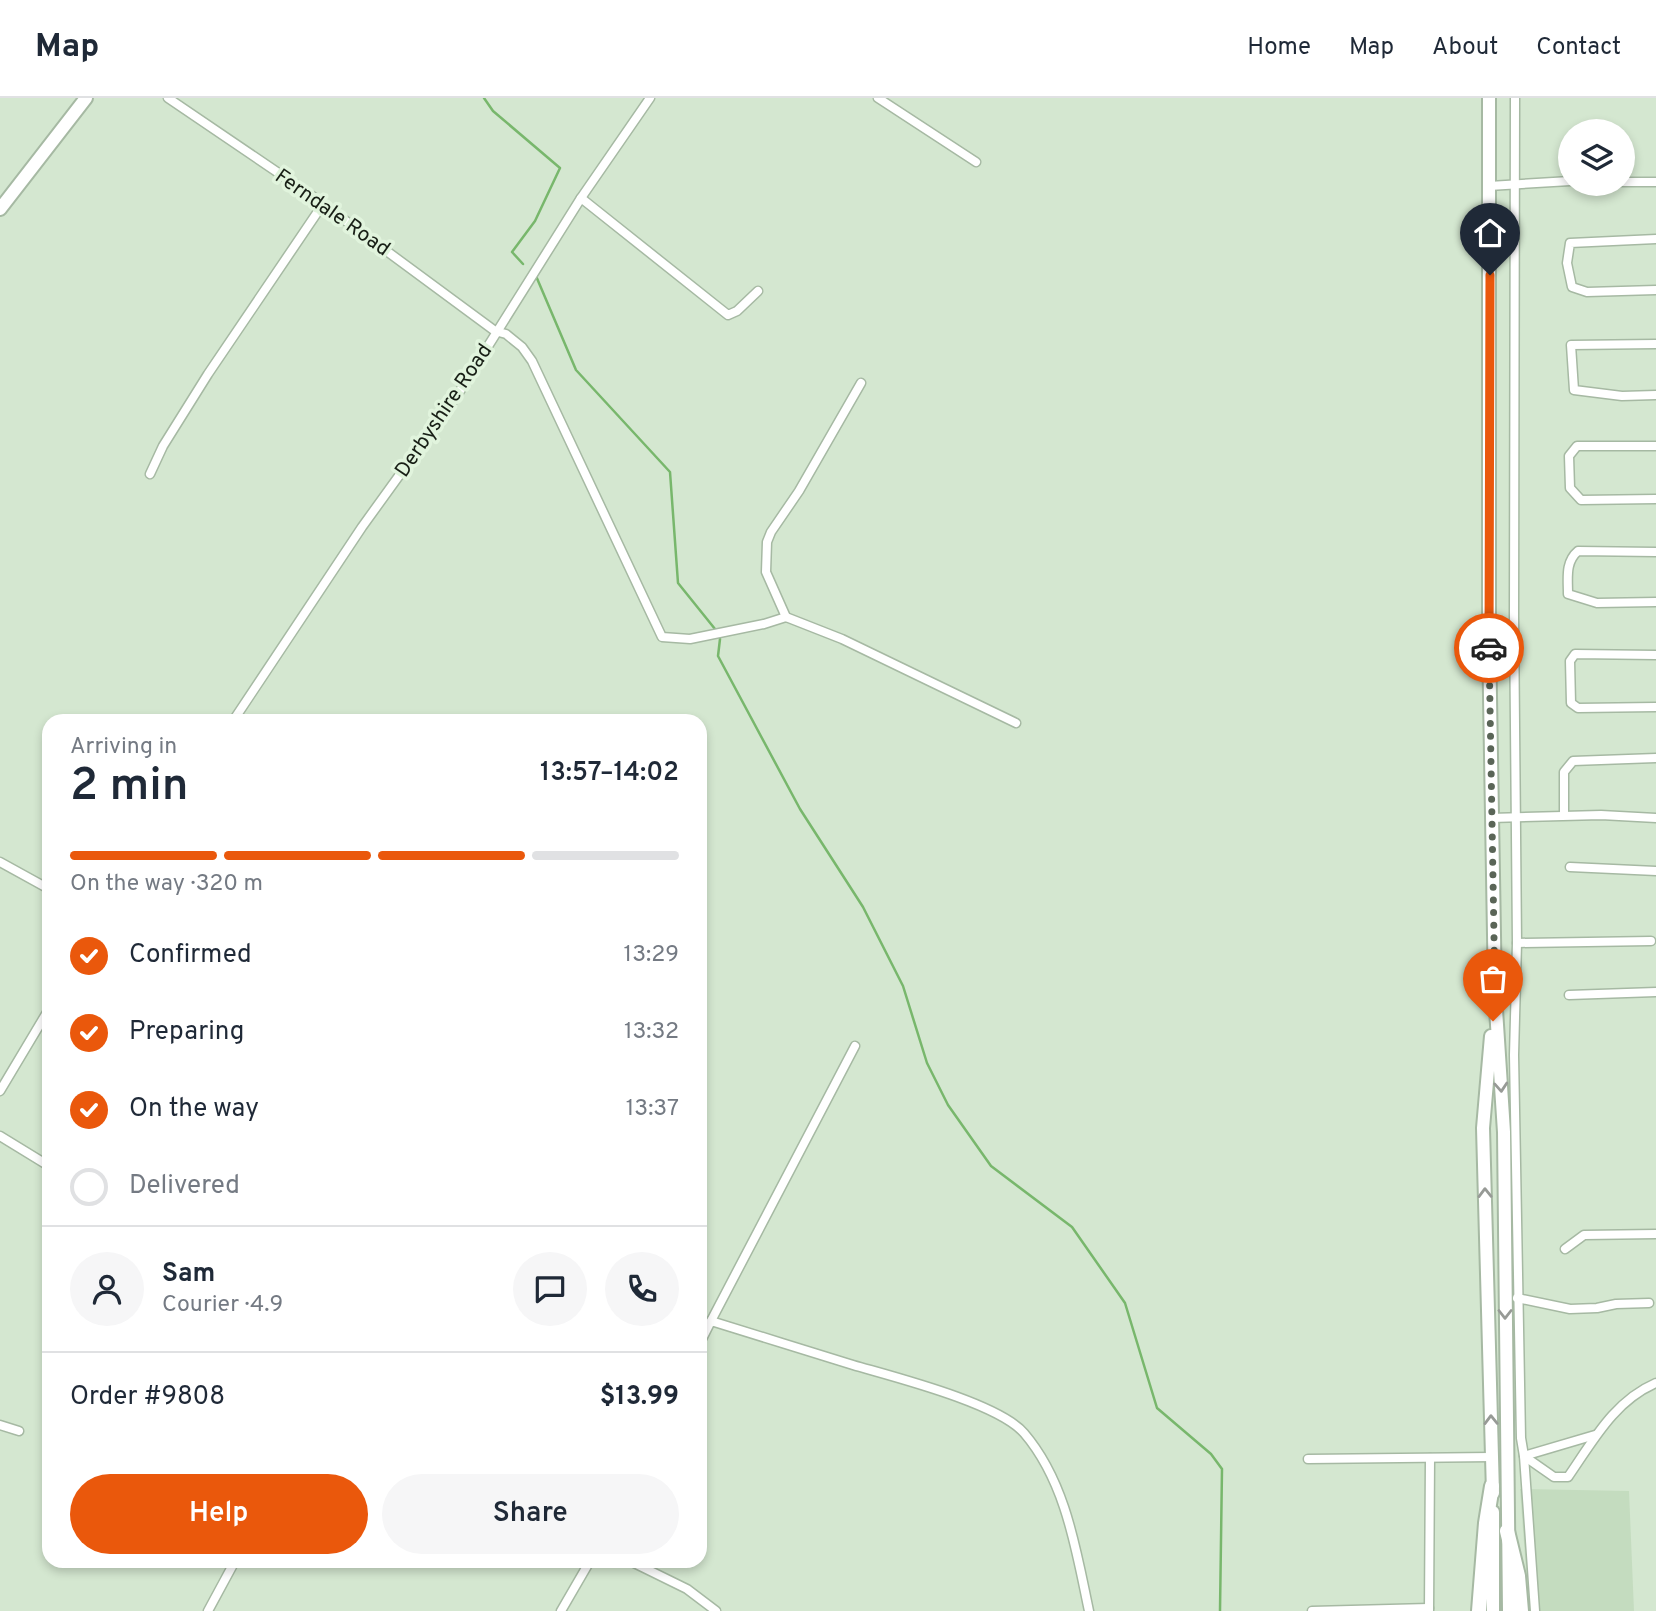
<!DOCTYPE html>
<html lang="en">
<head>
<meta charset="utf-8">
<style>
	body { margin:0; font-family:Overpass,sans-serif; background:#f6f6f7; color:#1f2937; height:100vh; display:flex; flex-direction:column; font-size:26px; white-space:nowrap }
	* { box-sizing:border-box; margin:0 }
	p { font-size:23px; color:#747a83 }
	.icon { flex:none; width:38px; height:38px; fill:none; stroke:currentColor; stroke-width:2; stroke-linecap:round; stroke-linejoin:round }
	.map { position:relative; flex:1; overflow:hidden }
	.drawer { position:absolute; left:42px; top:616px; width:665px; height:854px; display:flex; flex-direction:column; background:#fff; border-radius:21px; box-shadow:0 4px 10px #0003 }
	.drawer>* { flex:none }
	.controls { position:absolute; left:1558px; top:21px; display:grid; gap:14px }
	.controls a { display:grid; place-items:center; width:77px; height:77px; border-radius:50%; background:#fff; box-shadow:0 4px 10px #0003; font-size:35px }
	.pin { position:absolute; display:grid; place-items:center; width:60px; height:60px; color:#fff; margin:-72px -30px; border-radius:50% 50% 50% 0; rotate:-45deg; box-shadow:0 0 7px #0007 }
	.pin .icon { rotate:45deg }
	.courier { position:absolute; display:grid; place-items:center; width:70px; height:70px; margin:-35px; border:5px solid #ea580c; border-radius:50%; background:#fff; color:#222; box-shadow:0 2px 9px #0007 }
	.headline em { font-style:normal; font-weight:600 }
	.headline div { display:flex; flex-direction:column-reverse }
	.headline { display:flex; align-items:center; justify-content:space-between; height:119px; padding:0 28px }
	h1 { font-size:46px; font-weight:600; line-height:52px }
	.bar { display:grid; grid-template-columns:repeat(4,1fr); gap:10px 7px; align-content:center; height:84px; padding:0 28px }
	.bar i { height:9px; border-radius:5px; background:#e0e1e3 }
	.bar .selected { background:#ea580c }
	.bar p { grid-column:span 4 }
	.line { display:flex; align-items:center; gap:18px; padding:0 28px; border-top:2px solid #e0e1e3 }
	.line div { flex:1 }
	.round { display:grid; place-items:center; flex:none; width:74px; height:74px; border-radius:37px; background:#f6f6f7 }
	ol { padding:0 28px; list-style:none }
	li { display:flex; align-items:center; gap:21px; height:77px }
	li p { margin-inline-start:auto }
	li .icon { padding:7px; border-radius:50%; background:#ea580c; color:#fff; stroke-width:4 }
	li:last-child { color:#747a83 }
	li i { width:38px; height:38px; border:4px solid #e0e1e3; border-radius:50% }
	.cta { display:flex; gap:14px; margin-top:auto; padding:14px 28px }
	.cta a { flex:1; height:80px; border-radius:42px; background:#ea580c; color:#fff; font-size:28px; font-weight:600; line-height:80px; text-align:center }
	.cta a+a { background:#f6f6f7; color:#1f2937 }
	header { display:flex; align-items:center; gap:42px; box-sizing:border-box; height:98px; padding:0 35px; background:#fff; border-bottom:2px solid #e0e1e3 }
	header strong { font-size:33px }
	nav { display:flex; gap:38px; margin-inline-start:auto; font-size:24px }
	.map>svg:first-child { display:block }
	.built { fill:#c4dcbf }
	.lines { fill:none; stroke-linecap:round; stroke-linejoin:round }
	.stream { stroke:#78b76c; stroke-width:2.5 }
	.minor-casing { stroke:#a6b9a3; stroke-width:11 }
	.secondary-casing { stroke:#a6b9a3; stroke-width:16 }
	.primary-casing { stroke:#a6b9a3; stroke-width:16 }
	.trunk-casing { stroke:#a6b9a3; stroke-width:18 }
	.minor { stroke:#fff; stroke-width:8 }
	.secondary { stroke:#fff; stroke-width:12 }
	.primary { stroke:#fff; stroke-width:12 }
	.trunk { stroke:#fff; stroke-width:14 }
	.oneway { stroke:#979a96 }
	.done { stroke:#5a6557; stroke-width:7; stroke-dasharray:0 12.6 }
	.route { stroke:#ea580c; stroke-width:9 }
	.labels { text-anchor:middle; stroke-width:7; stroke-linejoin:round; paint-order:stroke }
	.street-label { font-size:21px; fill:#181f16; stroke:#e1f4dd }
</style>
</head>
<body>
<header>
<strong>Map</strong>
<nav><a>Home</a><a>Map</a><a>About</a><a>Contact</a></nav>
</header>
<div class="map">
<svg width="1656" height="1513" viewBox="0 0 1656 1513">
	<rect width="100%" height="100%" fill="#d4e7d0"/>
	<polygon class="built" points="1520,1391 1629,1393 1634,1513 1529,1513"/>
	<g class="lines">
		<g class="stream">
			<polyline points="484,0 493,13 560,70 535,123 512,154 523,166"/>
			<polyline points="536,178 576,272 670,374 678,485 715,531"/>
			<polyline points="720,541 718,558 800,711 863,809 903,888 927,965 948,1007 991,1068 1072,1129 1125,1205 1157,1310 1211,1356 1222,1371 1220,1513"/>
		</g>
		<g class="minor-casing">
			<g id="minor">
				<polyline points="168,0 308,95 495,233 506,236 522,249 532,263 662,539 690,541 764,526 786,519 842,541 1016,625"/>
				<polyline points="878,0 976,64"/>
				<path d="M1515 0 1514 519 1517 845 1514 957 1521 1340 1524 1358 1554 1379H1568C1593 1343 1614 1303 1656 1285"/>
				<polyline points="1622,84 1656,84"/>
				<polyline points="1489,88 1570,83"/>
				<polyline points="581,100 728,217 737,213 758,193"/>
				<polyline points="1656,141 1570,145 1567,165 1572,189 1587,194 1656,192"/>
				<polyline points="1656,246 1571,247 1574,292 1622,298 1656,297"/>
				<polyline points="1656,348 1577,348 1569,358 1570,390 1581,402 1656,401"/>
				<polyline points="150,376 163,348 208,276 323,106"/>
				<path d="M1656 454 1578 453C1565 464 1568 480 1568 496L1597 505 1656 504"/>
				<polyline points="786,519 766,474 767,444 771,434 799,393 861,285"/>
				<polyline points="1656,557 1575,556 1570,563 1571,605 1578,610 1656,609"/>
				<polyline points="233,623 362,429 458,296 581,100 650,0"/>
				<polyline points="1564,717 1564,674 1573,663 1656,660"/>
				<polyline points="1491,720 1601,717 1656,720"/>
				<polyline points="0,764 49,791"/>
				<polyline points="1570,769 1656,773"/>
				<polyline points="1517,845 1651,843"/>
				<polyline points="1569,897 1656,894"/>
				<polyline points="0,993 49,911"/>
				<polyline points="0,1038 49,1068"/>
				<polyline points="1565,1151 1584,1137 1656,1136"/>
				<polyline points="1517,1200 1570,1211 1597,1210 1616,1206 1649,1205"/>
				<polyline points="711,1223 855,948"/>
				<path d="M700 1245 711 1223C758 1238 806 1252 853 1267 894 1279 998 1305 1024 1335 1066 1384 1076 1452 1089 1513"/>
				<polyline points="0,1327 19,1333"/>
				<polyline points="1308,1361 1492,1359"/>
				<polyline points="630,1463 687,1491 716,1513"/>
				<polyline points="208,1513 235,1463"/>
				<polyline points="561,1513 590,1463"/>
				<polyline points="1312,1513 1429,1510"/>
				<polyline points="1429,1513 1430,1360"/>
				<polyline points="1535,1513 1524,1358 1595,1337"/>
			</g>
		</g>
		<g class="secondary-casing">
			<polyline id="secondary" points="0,111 86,0"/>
		</g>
		<g class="primary-casing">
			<g id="primary">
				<polyline points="1489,0 1489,539 1495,896 1504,1034 1509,1513"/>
				<polyline points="1491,938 1483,1030 1493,1395"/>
				<polyline points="1493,1414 1493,1513"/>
			</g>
		</g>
		<g class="trunk-casing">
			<g id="trunk">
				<polyline points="1507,1433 1518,1478 1521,1513"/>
				<polyline points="1479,1513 1486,1425 1492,1388"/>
			</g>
		</g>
		<use href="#minor" class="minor"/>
		<use href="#secondary" class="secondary"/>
		<use href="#primary" class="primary"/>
		<use href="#trunk" class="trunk"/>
	</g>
	<defs><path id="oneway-chevron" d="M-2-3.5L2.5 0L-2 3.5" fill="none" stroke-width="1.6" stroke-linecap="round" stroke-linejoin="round" transform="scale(1.75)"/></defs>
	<g class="oneway">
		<use href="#oneway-chevron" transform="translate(1501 989) rotate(86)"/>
		<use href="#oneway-chevron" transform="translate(1485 1095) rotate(-91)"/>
		<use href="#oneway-chevron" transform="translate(1505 1216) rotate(90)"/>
		<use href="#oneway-chevron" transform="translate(1491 1322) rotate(-91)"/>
	</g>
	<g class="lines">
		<polyline class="done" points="1489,550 1495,896 1493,923"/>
		<polyline class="route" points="1489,550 1490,177"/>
	</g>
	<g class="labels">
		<g class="street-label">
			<text transform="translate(333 114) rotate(35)" y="7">Ferndale Road</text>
			<text transform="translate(443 312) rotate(-56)" y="7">Derbyshire Road</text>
		</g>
	</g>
</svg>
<div class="controls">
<a><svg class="icon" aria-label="layers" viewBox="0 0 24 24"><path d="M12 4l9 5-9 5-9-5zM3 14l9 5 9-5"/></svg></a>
</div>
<div class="pin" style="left:1493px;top:923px;background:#ea580c"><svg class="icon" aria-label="bag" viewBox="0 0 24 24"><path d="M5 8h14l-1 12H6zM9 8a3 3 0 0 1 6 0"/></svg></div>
<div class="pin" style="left:1490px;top:177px;background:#1f2937"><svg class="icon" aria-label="home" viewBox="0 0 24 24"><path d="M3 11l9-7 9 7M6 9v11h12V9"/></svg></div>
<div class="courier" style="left:1489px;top:550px"><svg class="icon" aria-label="car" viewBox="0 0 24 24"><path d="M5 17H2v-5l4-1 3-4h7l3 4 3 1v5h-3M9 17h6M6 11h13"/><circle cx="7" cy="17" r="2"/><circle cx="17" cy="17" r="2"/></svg></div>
<section class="drawer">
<div class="headline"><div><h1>2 min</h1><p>Arriving in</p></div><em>13:57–14:02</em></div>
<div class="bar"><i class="selected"></i><i class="selected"></i><i class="selected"></i><i></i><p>On the way · 320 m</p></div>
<ol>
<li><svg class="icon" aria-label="check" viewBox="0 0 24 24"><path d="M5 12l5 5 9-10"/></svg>Confirmed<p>13:29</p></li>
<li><svg class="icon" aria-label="check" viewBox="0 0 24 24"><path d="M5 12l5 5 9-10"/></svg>Preparing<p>13:32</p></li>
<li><svg class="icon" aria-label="check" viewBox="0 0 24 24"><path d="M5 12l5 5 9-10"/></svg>On the way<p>13:37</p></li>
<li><i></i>Delivered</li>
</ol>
<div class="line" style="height:126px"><a class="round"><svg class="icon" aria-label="person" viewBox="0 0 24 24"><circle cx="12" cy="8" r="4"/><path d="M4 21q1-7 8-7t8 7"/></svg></a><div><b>Sam</b><p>Courier · 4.9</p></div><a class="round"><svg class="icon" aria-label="chat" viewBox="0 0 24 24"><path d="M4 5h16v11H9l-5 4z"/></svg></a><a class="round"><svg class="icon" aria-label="phone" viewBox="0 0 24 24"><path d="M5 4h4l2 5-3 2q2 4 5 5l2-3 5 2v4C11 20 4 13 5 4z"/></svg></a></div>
<div class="line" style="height:91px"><div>Order #9808</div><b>$13.99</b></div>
<div class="cta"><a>Help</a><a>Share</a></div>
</section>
</div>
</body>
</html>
